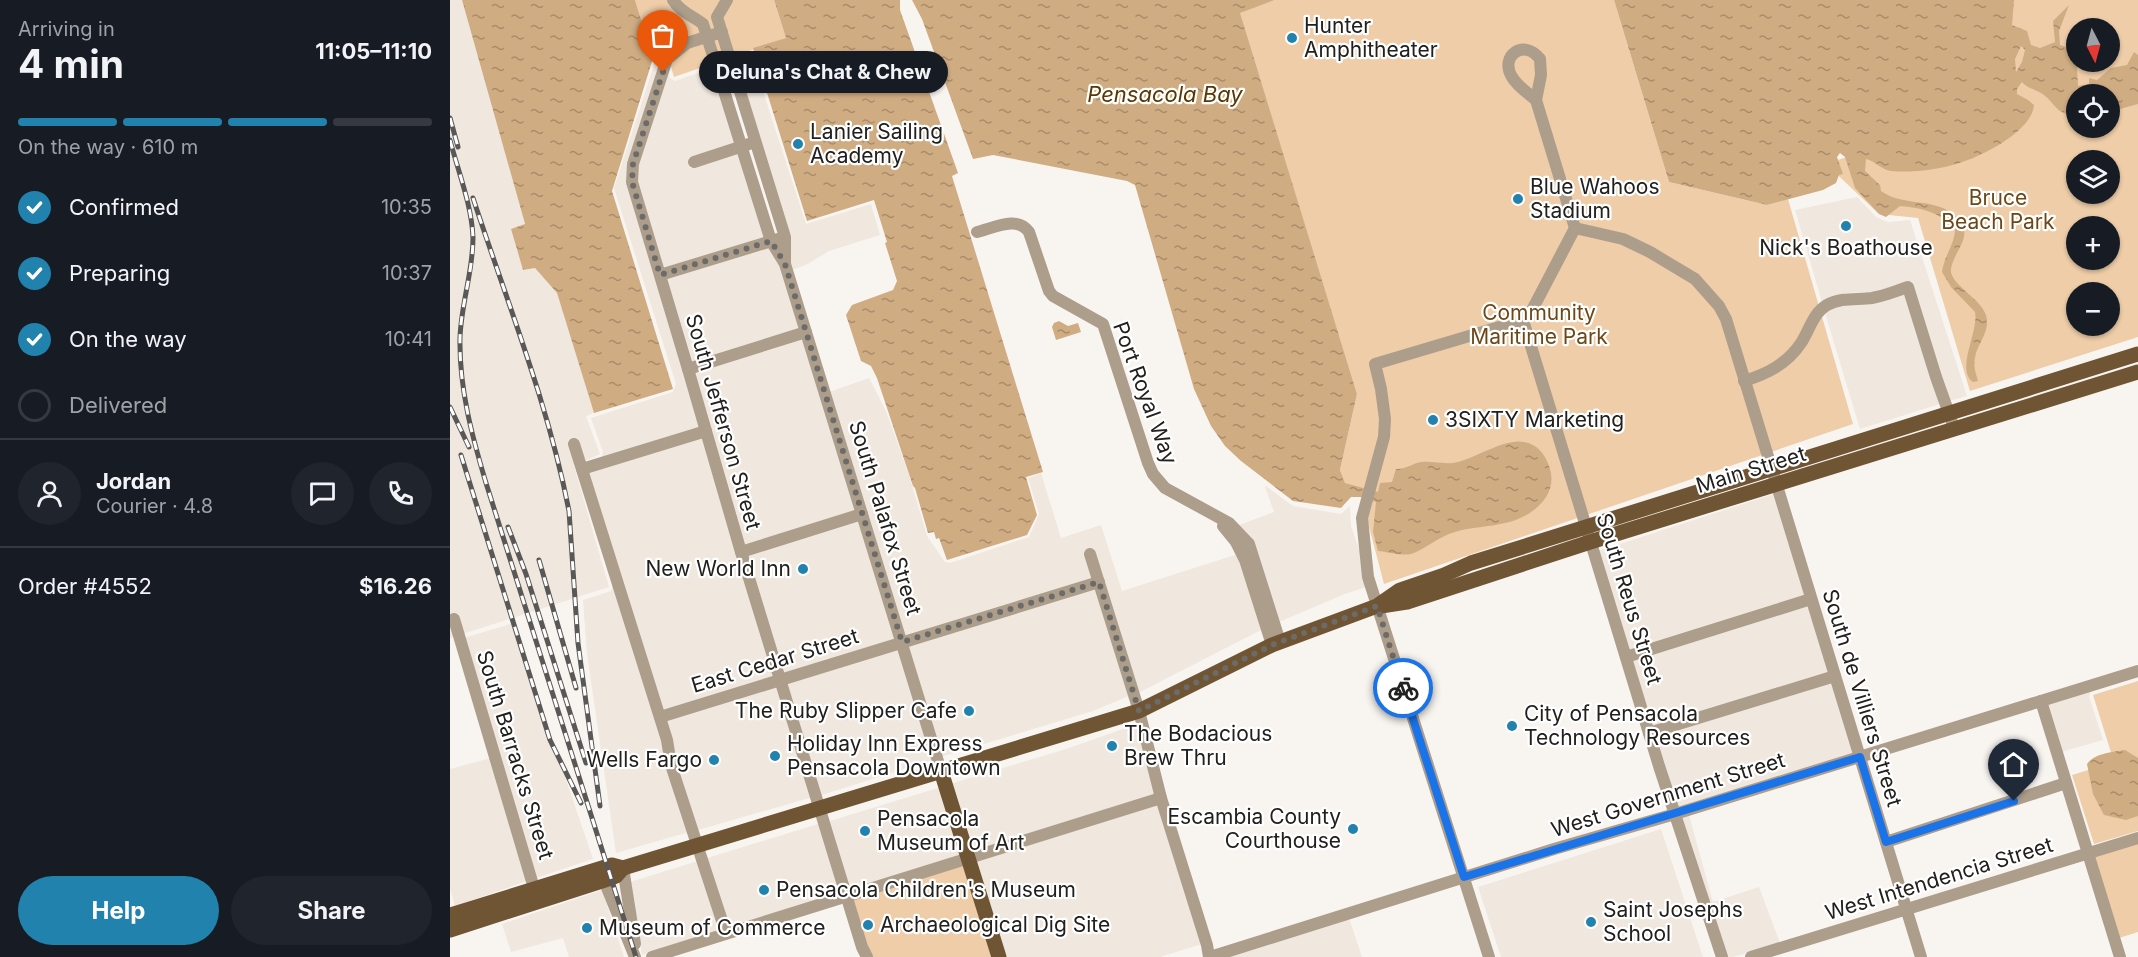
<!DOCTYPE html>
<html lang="en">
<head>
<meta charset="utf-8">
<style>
	body { margin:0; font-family:Inter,sans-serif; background:#20242c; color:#f1f3f6; height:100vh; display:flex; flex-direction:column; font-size:22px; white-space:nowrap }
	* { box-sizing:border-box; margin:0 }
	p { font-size:20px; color:#9ea1a6 }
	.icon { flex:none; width:33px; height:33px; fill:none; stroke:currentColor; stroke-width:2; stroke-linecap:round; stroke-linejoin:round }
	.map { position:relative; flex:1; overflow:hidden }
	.details { display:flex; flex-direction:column; background:#171b24; width:450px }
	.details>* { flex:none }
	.needle { width:39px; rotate:174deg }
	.controls { position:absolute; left:1616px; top:18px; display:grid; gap:12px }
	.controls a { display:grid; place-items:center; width:54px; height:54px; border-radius:50%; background:#171b24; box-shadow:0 2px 4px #0004; font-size:30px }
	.pin { position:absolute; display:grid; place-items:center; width:51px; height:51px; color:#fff; margin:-62px -26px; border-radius:50% 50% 50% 0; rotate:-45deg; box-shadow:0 0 6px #0007 }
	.pin .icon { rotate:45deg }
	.courier { position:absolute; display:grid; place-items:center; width:60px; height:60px; margin:-30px; border:4px solid #1a73e8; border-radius:50%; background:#fff; color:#222; box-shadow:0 2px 8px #0007 }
	.bubble { position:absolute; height:42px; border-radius:21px; background:#171b24; box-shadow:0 2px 4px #0004; font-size:20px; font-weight:700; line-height:42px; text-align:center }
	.headline em { font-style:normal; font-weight:700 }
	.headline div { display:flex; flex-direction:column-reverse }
	.headline { display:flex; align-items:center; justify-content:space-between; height:102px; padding:0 18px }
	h1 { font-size:39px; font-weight:700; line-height:45px }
	.bar { display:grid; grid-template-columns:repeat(4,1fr); gap:9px 6px; align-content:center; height:72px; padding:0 18px }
	.bar i { height:8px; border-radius:4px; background:#363941 }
	.bar .on { background:#2082ad }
	.bar p { grid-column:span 4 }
	.line { display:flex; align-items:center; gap:15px; padding:0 18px; border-top:2px solid #363941 }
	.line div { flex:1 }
	.round { display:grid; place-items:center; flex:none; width:63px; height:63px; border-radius:32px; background:#20242c }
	ol { padding:0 18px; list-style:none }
	li { display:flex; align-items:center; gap:18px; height:66px }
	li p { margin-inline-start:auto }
	li .icon { padding:6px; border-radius:50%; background:#2082ad; color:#fff; stroke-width:4 }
	li:last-child { color:#9ea1a6 }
	li i { width:33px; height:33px; border:3px solid #363941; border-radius:50% }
	.action { display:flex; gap:12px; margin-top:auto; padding:12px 18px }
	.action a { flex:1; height:69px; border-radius:36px; background:#2082ad; color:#fff; font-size:24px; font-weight:700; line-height:69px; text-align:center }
	.action a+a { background:#20242c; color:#f1f3f6 }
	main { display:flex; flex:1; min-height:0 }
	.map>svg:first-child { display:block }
	.built { fill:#f0e7de }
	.park { fill:#eecda8; fill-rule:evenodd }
	.water { fill:url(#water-ripples); fill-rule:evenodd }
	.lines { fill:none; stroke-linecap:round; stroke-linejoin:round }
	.minor { stroke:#ad9d8b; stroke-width:12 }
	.major { stroke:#705534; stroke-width:15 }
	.rail-casing { stroke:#5a5856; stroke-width:5 }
	.rail { stroke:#fff; stroke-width:3; stroke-dasharray:9; stroke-linecap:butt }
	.done { stroke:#6c6b68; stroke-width:6; stroke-dasharray:0 10.8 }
	.route { stroke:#1a73e8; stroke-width:8 }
	.poi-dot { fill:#2082ad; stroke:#fff; stroke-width:2 }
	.labels { text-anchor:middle; stroke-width:4.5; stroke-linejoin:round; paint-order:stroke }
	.poi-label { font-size:21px; fill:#21201e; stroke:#fff; text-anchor:start }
	.park-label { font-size:21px; fill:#6d4817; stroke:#fff }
	.street-label { font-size:21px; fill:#21201e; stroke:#fff }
	.water-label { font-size:22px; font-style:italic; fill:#5a3700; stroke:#fff }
</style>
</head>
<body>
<main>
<section class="details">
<div class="headline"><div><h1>4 min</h1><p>Arriving in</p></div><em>11:05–11:10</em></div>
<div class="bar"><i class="on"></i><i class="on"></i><i class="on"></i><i></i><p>On the way · 610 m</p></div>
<ol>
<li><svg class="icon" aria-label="check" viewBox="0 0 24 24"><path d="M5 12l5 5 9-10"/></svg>Confirmed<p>10:35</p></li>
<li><svg class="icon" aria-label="check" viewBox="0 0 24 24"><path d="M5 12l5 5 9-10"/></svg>Preparing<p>10:37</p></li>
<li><svg class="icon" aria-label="check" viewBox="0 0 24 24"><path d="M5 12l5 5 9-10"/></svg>On the way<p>10:41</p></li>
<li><i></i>Delivered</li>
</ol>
<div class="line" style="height:108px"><a class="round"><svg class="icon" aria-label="person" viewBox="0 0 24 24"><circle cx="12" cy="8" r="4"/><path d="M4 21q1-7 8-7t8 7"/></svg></a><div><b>Jordan</b><p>Courier · 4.8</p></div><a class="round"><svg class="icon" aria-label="chat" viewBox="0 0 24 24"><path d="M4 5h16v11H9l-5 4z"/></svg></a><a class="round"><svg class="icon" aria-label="phone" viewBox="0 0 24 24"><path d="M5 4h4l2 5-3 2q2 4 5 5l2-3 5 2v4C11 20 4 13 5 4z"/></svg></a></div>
<div class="line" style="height:78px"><div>Order #4552</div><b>$16.26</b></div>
<div class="action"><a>Help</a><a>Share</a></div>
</section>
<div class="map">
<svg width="1688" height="957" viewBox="0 0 1688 957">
	<defs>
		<pattern id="water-ripples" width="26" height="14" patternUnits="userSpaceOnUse" patternTransform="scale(1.5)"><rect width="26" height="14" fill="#d0ac82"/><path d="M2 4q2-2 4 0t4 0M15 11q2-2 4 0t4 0" fill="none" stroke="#a88c6a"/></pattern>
	</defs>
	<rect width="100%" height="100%" fill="#f8f5f1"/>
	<g class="built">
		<polygon points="0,0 12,0 75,225 61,229 73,270 85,268 107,293 144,413 136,416 150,454 124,466 159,587 0,638"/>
		<polygon points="301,54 356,224 421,204 430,235 379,251 358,264 342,270 285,60"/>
		<polygon points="205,62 210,65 179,162 250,427 151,458 153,452 141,418 223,392 226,384 164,188"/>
		<polygon points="262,68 285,142 238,158 240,168 289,153 315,237 213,268 187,182 188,165 218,72 220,78 225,81"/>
		<polygon points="1407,197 1426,217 1435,221 1439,222 1460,220 1517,396 1499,401 1461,281 1423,292 1396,293 1372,302 1345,210"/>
		<polygon points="319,247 330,266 350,328 241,362 216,279"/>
		<polygon points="1455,294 1490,404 1410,429 1375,313 1385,307"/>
		<polygon points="353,339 406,511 294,545 244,372"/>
		<polygon points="419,378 436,411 459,475 477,536 495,562 500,563 579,537 589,514 578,478 591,473 611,538 651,525 672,591 788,554 813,629 688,693 643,548 634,551 643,578 454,636 379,392"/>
		<polygon points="253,437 324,676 213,710 138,473"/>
		<polygon points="816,486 843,506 891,514 900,506 901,526 910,552 916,587 895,594 829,622 803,542 789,525 824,512 815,487"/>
		<polygon points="1324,494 1355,595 1179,651 1148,551"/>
		<polygon points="409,521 445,639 333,673 297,555"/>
		<polygon points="163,585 239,832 166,853 137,654 133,600 161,591"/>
		<polygon points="646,588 679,696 643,711 491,757 457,646"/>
		<polygon points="1358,606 1404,753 1228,807 1182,661"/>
		<polygon points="63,623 143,859 86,878 14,638"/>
		<polygon points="449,649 482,760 372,795 337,683"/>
		<polygon points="328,686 363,797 248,830 226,763 216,720"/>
		<polygon points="1641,691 1639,696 1653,740 1611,752 1597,705"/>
		<polygon points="687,724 705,795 521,852 500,784 616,749"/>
		<polygon points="41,758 77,881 5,906 0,888 0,769"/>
		<polygon points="491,787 512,855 400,889 380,821"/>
		<polygon points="708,805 752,944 710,957 553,957 524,862"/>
		<polygon points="1239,815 1263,902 1309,887 1330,943 1283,957 1277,957 1231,818"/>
		<polygon points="371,823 391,891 192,955 180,882"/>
		<polygon points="1211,829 1253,957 1051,957 1028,887"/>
		<polygon points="152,890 174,957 119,957 113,938 61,952 52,924"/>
		<polygon points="899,918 912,957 775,957"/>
	</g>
	<g class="park">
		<polygon points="185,0 324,0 336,38 224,77 221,67 203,58"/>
		<polygon points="825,0 1164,0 1219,182 1317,205 1338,199 1403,424 934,584 909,488 895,484 890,470 907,394 789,12"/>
		<path d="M1540 0H1688V337L1520 391 1468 218 1429 214 1376 164 1429 146ZM1626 28H1659V62H1626ZM1626 94H1659V128H1626ZM1626 160H1659V194H1626ZM1626 226H1659V260H1626ZM1626 292H1659V326H1626Z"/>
		<polygon points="1688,681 1688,831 1644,844 1622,775 1664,762 1643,695"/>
		<polygon points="1688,843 1688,932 1669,938 1644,857"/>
		<polygon points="518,858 548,957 417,957 397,895"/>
	</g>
	<g class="water">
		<polygon points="12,0 185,0 203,58 162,191 223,389 144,413 107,293 85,268 73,270 61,229 75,224"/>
		<polygon points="324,0 450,0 450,10 508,173 502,176 593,472 576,477 587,515 577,535 497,560 489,538 486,539 484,532 478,533 465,488 463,486 427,378 421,366 411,361 396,315 402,305 443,290 447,281 435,243 437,242 424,200 357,221 303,48 336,38"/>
		<path d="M462 0H825L790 13 907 394 890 470 895 483 928 492 930 483 942 482 946 469C955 470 962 463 972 462 984 461 996 465 1008 462 1027 457 1056 438 1074 442 1087 444 1095 454 1099 466 1110 496 1082 517 1055 523 1039 527 1021 527 1005 532 990 536 978 547 964 553 953 557 939 552 928 551L923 532 926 502 911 497H901L891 508 843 501 791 461 775 446 761 426 744 389 685 185 677 181 543 155 523 159 472 19Z"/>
		<path d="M1164 0H1564L1562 25 1577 31 1581 45 1590 48 1605 42 1603 21 1619 5 1609 31 1610 45 1626 50 1628 86 1639 84V78L1647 80 1661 68 1677 65 1684 52 1688 55V104L1659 112V94H1626V116C1603 114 1605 100 1589 92 1582 88 1577 88 1572 82L1567 89V94L1578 100 1584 105C1582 132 1529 158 1506 164 1486 170 1461 173 1441 171 1432 170 1425 161 1416 159L1415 171 1430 185 1431 191C1455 208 1486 196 1508 218 1525 236 1503 252 1501 269 1499 284 1530 297 1536 315 1541 332 1527 343 1525 358 1523 366 1526 374 1528 381L1523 382C1505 369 1529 332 1525 312L1501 287 1492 272C1494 256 1505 244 1505 229 1489 212 1473 208 1450 206L1436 217 1429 214 1405 188 1395 157 1390 153 1387 157 1393 174 1389 175 1386 183 1373 190 1317 205 1219 182ZM1571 46 1575 50 1572 62 1566 72 1565 59Z"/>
		<polygon points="609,321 618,326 628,323 631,332 606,340 602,327 604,323"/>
		<path d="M1675 750 1688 758V816L1676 820 1654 815 1643 794 1637 764C1645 753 1662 752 1675 750Z"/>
	</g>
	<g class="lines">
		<g class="minor">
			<path d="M223 0C230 12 243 16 253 24L321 241 335 264 491 771"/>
			<polyline points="277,0 267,17 335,237 335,263"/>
			<polyline points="272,32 237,43 217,59 183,164 182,182 238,369 291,552 412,947 417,957"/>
			<path d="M1086 100C1078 93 1067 86 1062 77 1049 56 1074 38 1090 59L1091 75 1086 100 1125 228"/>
			<polyline points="244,162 299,144"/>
			<polyline points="1125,228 1173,239 1200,252 1245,279 1269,306 1276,319 1471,957"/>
			<path d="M527 232C544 228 567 215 579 232L599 291 603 296 653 324 698 463 703 474 715 488 779 523 799 544 830 642"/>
			<polyline points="210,275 328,239"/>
			<polyline points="1073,320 1209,766 1272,957"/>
			<polyline points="238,369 356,332"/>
			<path d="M1294 381C1317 374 1337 364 1351 343 1359 331 1363 313 1377 305 1391 297 1407 300 1422 298 1434 296 1446 291 1458 287L1486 377 1502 422"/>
			<polyline points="124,444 217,740 221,765 276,933"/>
			<polyline points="132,469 256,431"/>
			<polyline points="773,526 786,542 795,560 822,645"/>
			<polyline points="291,552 412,514"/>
			<polyline points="640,554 689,711 711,798 757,945 759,957"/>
			<polyline points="4,619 86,895"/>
			<polyline points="1176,657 1361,599"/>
			<polyline points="1591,701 1670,957"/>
			<polyline points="210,717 649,582"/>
			<polyline points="1199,733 1385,676"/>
			<polyline points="1436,842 1616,783"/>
			<polyline points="173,868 185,944"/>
			<polyline points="151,873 185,957"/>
			<polyline points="202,957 711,798"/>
			<polyline points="760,957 1104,849 1225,814 1688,671"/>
			<polyline points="1039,957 918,577 912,518 934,437 935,419 931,389 925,364 1073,320 1080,314 1125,228"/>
			<polyline points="1301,957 1688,838"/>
		</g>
		<g class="major">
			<polyline points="931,606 957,602 1140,542 1688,372"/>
			<polyline points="491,771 549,957"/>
			<polyline points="173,868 689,711 822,645 927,606 950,590 994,575 1021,563 1688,354"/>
			<polyline points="0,915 162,865 173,868"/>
			<polyline points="0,930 161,878 166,876 173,868"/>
		</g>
		<g class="rail-casing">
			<g id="rail">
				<polyline points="0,118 8,147"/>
				<path d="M0 140C8 171 22 206 23 238 23 272 11 304 10 338 9 388 22 436 36 483L186 957"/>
				<path d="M23 198C57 302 98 403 119 511L128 643 150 806"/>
				<polyline points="0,407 19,447"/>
				<polyline points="11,455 100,740 131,803"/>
				<polyline points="58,527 76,574 136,763"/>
				<polyline points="89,560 126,688"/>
			</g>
		</g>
		<use href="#rail" class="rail"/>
	</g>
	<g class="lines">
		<polyline class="done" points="213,72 183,164 182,182 210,275 321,241 335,264 452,642 649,582 689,711 822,645 927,606 953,688"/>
		<polyline class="route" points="953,688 1014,877 1410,757 1436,842 1564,801"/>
	</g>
	<g class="poi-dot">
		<circle cx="842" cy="38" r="6"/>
		<circle cx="348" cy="144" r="6"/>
		<circle cx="1068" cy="199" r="6"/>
		<circle cx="1396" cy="226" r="6"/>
		<circle cx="983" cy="420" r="6"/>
		<circle cx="353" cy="569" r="6"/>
		<circle cx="519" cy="711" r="6"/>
		<circle cx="1062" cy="726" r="6"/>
		<circle cx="662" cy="746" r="6"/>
		<circle cx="325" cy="756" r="6"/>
		<circle cx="264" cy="760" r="6"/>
		<circle cx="903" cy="829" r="6"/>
		<circle cx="415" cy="831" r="6"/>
		<circle cx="314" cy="890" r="6"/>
		<circle cx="1141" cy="922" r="6"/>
		<circle cx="418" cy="925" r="6"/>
		<circle cx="137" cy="928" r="6"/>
	</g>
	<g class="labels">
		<g class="poi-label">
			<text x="854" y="33">Hunter<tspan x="854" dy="24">Amphitheater</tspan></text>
			<text x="360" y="139">Lanier Sailing<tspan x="360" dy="24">Academy</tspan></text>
			<text x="1080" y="194">Blue Wahoos<tspan x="1080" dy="24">Stadium</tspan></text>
			<text x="1396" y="255" text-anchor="middle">Nick's Boathouse</text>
			<text x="995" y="427">3SIXTY Marketing</text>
			<text x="341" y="576" text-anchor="end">New World Inn</text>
			<text x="507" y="718" text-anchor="end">The Ruby Slipper Cafe</text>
			<text x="1074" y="721">City of Pensacola<tspan x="1074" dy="24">Technology Resources</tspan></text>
			<text x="674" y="741">The Bodacious<tspan x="674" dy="24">Brew Thru</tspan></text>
			<text x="337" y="751">Holiday Inn Express<tspan x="337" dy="24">Pensacola Downtown</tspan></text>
			<text x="252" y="767" text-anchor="end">Wells Fargo</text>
			<text x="891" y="824" text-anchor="end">Escambia County<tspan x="891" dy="24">Courthouse</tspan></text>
			<text x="427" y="826">Pensacola<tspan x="427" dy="24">Museum of Art</tspan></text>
			<text x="326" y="897">Pensacola Children's Museum</text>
			<text x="1153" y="917">Saint Josephs<tspan x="1153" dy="24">School</tspan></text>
			<text x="430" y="932">Archaeological Dig Site</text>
			<text x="149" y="935">Museum of Commerce</text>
		</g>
		<g class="park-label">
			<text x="1548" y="205">Bruce<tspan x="1548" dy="24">Beach Park</tspan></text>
			<text x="1089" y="320">Community<tspan x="1089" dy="24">Maritime Park</tspan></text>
		</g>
		<g class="street-label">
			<text transform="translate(695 393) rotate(70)" y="7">Port Royal Way</text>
			<text transform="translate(273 422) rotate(74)" y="7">South Jefferson Street</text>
			<text transform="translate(1301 470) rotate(-17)" y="7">Main Street</text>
			<text transform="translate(435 518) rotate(73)" y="7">South Palafox Street</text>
			<text transform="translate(1179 599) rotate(73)" y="7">South Reus Street</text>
			<text transform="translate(325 661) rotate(-17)" y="7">East Cedar Street</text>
			<text transform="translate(1412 698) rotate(73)" y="7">South de Villiers Street</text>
			<text transform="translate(65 755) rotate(73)" y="7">South Barracks Street</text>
			<text transform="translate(1218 795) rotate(-17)" y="7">West Government Street</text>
			<text transform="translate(1489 879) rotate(-17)" y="7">West Intendencia Street</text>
		</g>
		<g class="water-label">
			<text x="715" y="102">Pensacola Bay</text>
		</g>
	</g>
</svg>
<div class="controls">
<a><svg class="needle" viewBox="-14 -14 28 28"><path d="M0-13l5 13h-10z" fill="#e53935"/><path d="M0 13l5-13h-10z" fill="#9ea1a6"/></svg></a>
<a><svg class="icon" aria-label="locate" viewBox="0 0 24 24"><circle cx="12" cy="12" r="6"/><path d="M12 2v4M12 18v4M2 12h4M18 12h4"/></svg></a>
<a><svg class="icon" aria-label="layers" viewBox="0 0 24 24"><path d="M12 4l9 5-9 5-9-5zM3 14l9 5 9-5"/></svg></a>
<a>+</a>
<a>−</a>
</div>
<div class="pin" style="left:213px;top:72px;background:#ea580c"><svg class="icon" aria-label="bag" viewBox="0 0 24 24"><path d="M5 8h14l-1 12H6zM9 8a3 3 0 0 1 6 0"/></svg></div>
<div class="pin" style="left:1564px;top:801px;background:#1f2937"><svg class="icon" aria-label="home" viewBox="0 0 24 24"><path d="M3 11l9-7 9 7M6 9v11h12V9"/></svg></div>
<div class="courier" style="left:953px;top:688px"><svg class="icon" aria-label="bike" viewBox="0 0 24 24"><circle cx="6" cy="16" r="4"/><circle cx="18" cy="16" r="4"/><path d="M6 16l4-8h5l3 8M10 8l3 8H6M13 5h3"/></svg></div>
<div class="bubble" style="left:249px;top:51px;width:249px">Deluna's Chat &amp; Chew</div>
</div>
</main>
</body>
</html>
